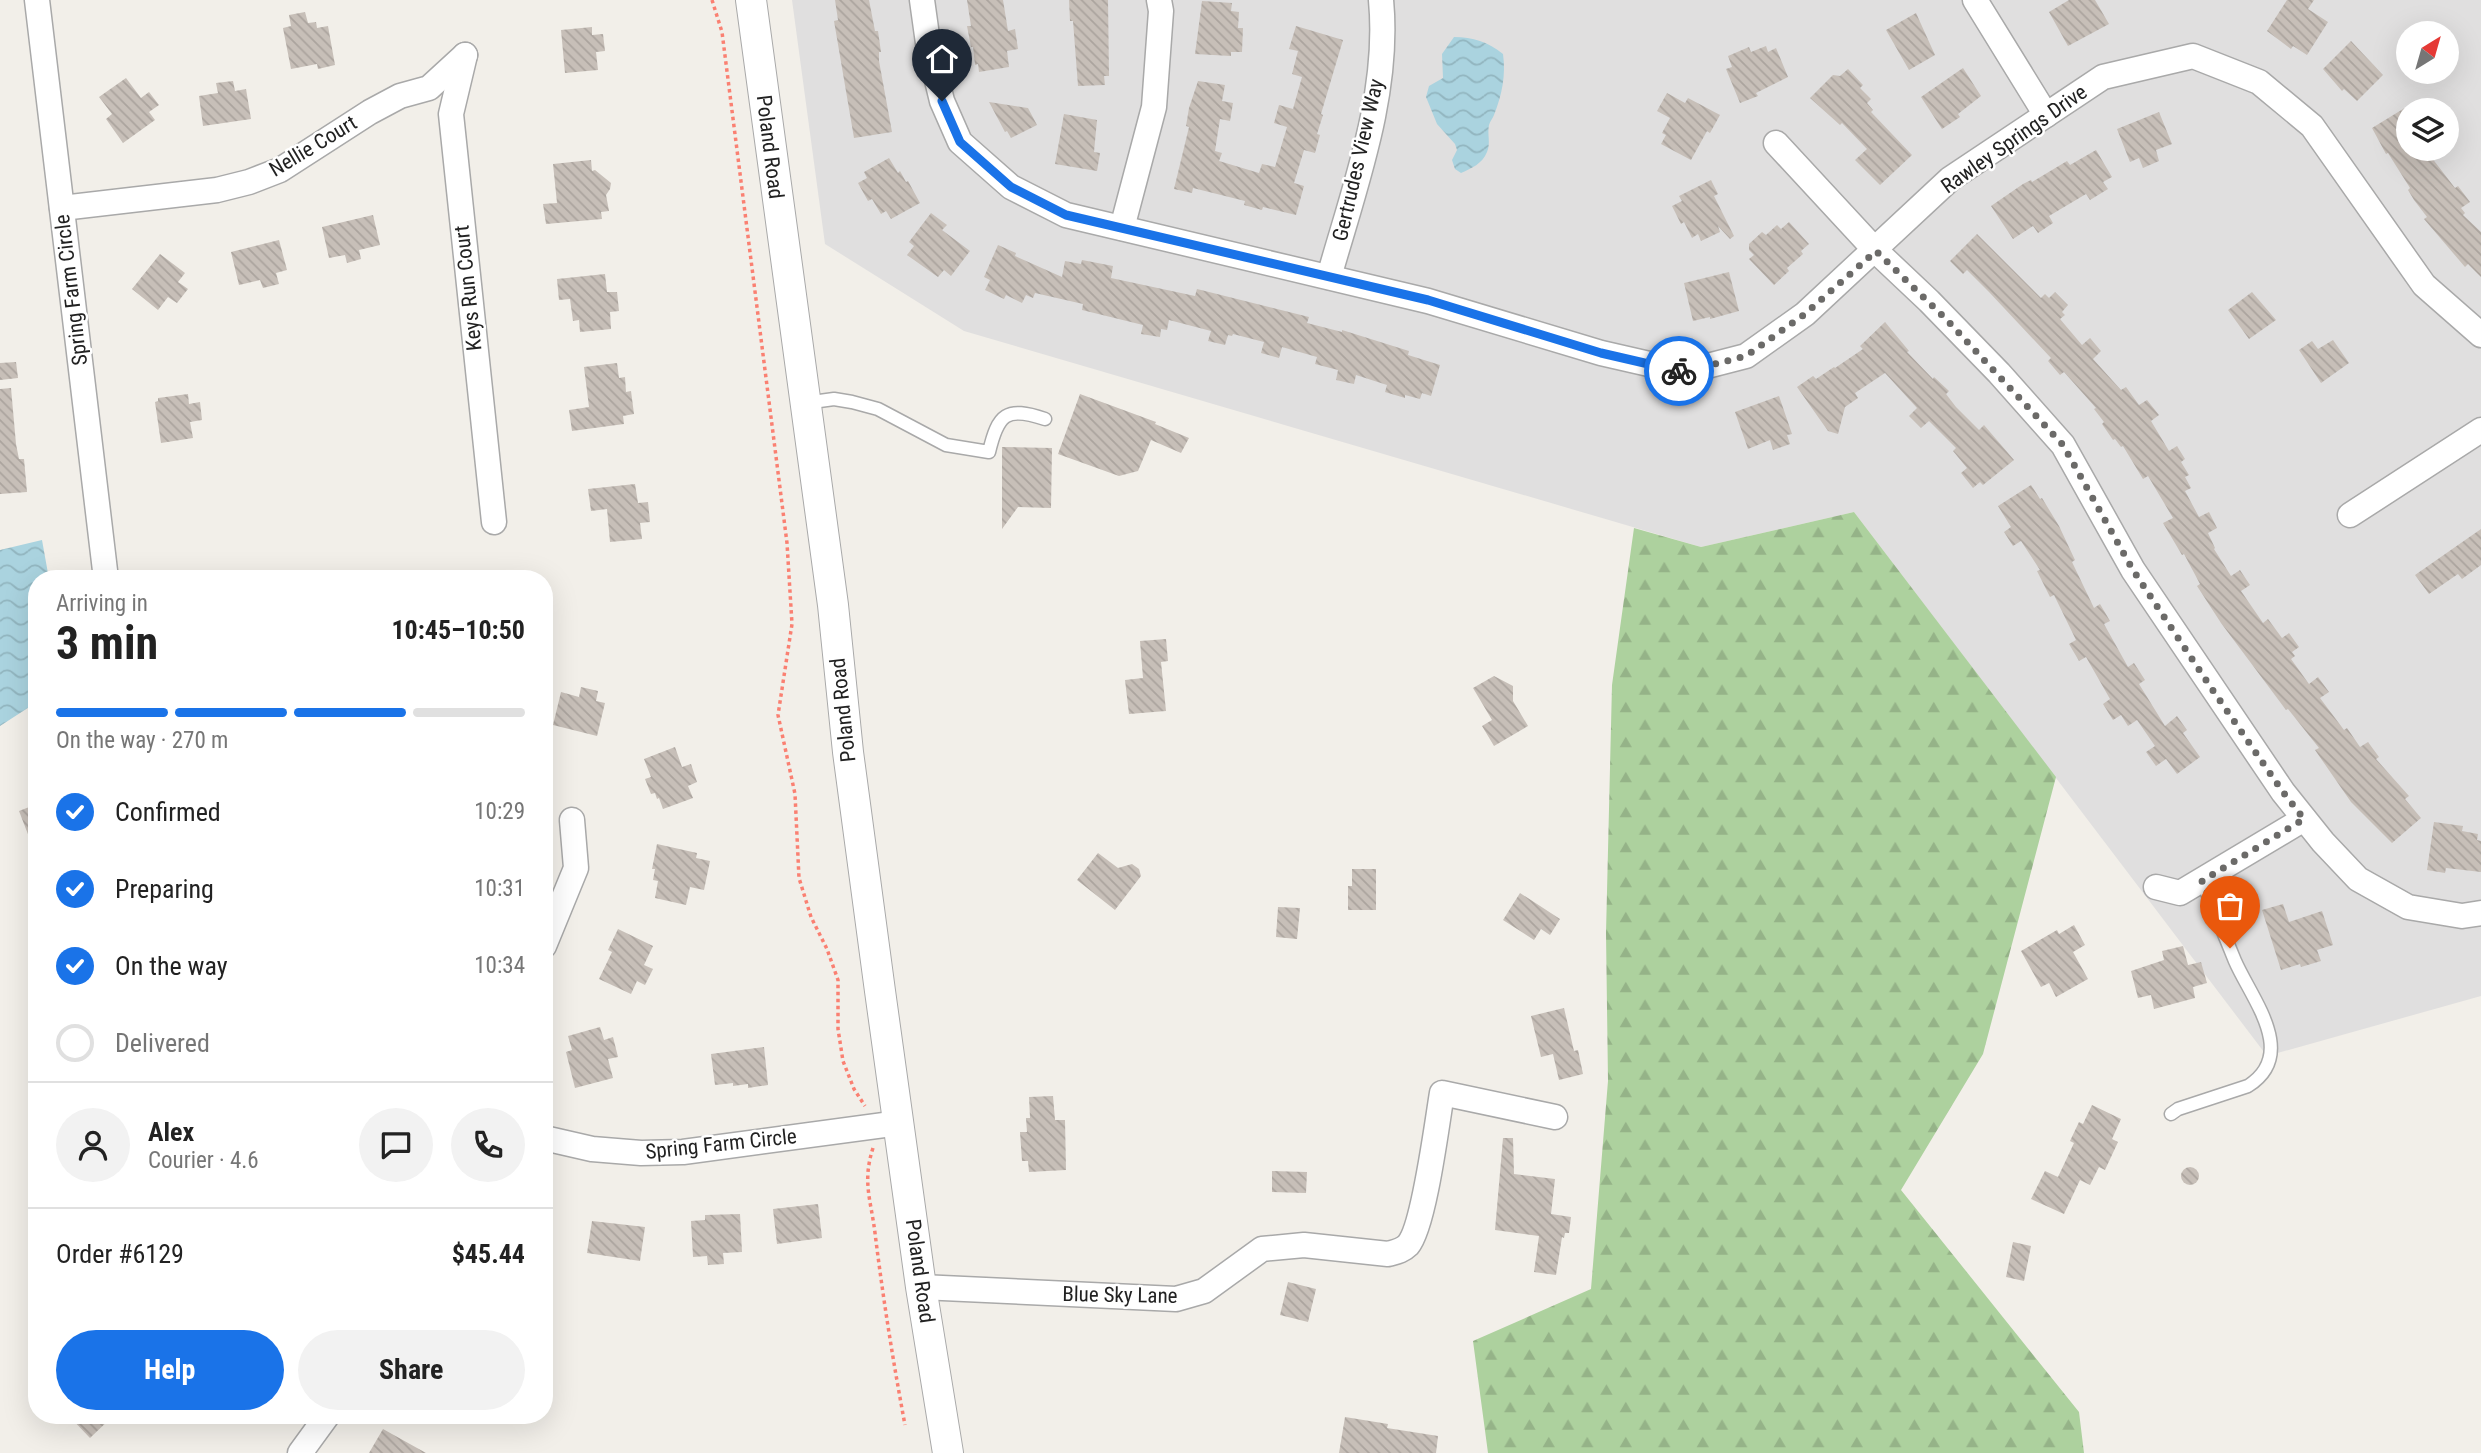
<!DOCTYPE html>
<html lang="en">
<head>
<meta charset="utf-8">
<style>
	body { margin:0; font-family:"Roboto Condensed",sans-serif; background:#f2f2f2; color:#222; height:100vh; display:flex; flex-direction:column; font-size:26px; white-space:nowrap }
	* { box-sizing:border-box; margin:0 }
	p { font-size:23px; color:#767676 }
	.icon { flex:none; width:38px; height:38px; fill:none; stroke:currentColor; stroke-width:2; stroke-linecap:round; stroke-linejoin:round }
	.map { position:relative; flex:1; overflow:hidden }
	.sheet { position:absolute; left:28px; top:570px; width:525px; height:854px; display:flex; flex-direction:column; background:#fff; border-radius:28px; box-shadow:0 7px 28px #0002 }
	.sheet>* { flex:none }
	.needle { width:46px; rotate:37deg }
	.tools { position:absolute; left:2396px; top:21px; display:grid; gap:14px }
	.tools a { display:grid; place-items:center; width:63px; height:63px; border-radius:50%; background:#fff; box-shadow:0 7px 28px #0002; font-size:35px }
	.pin { position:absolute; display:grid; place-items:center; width:60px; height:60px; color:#fff; margin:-72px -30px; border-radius:50% 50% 50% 0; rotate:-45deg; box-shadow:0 0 7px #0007 }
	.pin .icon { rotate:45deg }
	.courier { position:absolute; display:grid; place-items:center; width:70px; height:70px; margin:-35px; border:5px solid #1a73e8; border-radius:50%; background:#fff; color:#222; box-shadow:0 2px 9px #0007 }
	.summary em { font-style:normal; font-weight:700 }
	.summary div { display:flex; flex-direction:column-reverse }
	.summary { display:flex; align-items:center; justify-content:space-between; height:119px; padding:0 28px }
	h1 { font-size:46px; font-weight:700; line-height:52px }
	.bar { display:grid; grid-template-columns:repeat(4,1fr); gap:10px 7px; align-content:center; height:84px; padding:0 28px }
	.bar i { height:9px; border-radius:5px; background:#e0e0e0 }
	.bar .selected { background:#1a73e8 }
	.bar p { grid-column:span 4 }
	.line { display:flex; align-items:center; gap:18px; padding:0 28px; border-top:2px solid #e0e0e0 }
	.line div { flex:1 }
	.round { display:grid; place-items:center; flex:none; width:74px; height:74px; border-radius:37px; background:#f2f2f2 }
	ol { padding:0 28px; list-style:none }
	li { display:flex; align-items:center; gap:21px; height:77px }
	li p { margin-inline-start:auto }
	li .icon { padding:7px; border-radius:50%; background:#1a73e8; color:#fff; stroke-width:4 }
	li:last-child { color:#767676 }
	li i { width:38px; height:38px; border:4px solid #e0e0e0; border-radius:50% }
	.primary-button { display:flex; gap:14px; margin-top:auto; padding:14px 28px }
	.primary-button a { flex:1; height:80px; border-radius:42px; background:#1a73e8; color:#fff; font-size:28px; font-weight:700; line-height:80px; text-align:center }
	.primary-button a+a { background:#f2f2f2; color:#222 }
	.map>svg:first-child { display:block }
	.residential { fill:#e0dfdf; fill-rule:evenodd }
	.forest { fill:url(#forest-firs) }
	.water { fill:url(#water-waves) }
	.building { fill:url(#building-back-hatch) }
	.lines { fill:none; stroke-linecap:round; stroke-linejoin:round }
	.service-casing { stroke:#a9a9a9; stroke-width:15 }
	.minor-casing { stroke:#a9a9a9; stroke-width:27 }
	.tertiary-casing { stroke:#a9a9a9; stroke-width:32 }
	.path { stroke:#fa8072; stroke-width:3.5; stroke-dasharray:3.5 3.5; stroke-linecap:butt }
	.service { stroke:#fff; stroke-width:12 }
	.minor { stroke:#fff; stroke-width:24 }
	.tertiary { stroke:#fff; stroke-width:30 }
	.done { stroke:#6b6a68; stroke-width:7; stroke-dasharray:0 12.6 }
	.route { stroke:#1a73e8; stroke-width:9 }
	.labels { text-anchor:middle; stroke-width:5; stroke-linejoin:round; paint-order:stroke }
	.street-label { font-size:21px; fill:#222; stroke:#fff }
</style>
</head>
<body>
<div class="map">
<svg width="2481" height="1453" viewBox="0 0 2481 1453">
	<defs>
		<pattern id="forest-firs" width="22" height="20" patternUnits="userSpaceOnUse" patternTransform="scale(1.75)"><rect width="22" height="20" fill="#add19e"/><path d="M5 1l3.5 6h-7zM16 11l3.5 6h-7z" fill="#95b388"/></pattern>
		<pattern id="water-waves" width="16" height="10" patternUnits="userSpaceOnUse" patternTransform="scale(1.75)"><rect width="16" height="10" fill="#aad3df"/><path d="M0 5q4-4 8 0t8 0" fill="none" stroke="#92b5bf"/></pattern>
		<pattern id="building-back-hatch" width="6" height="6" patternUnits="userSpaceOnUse" patternTransform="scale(1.75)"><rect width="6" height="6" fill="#c7bfb8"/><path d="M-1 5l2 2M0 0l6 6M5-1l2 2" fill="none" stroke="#aba49e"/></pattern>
	</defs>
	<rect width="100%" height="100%" fill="#f2efe9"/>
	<path class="residential" d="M792 0H2481V996L2267 1056 1854 512 1701 547 964 331 825 244ZM2408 33H2446V72H2408ZM2408 110H2446V149H2408Z"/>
	<polygon class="forest" points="1854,512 2056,777 1983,1054 1901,1190 2079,1412 2084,1453 1488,1453 1473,1341 1591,1289 1608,1081 1606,933 1612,685 1634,528 1701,547"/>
	<g class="water">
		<path d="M1454 37C1473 37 1488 42 1503 54 1506 75 1502 95 1494 115 1493 118 1490 121 1489 125 1487 134 1491 143 1487 152 1482 164 1472 168 1461 173L1455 169 1452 160 1457 150 1455 144 1437 124 1426 97 1429 86 1443 78 1442 54Z"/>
		<polygon points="42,540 49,579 37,579 37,702 0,726 0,550"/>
	</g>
	<g class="building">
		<polygon points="835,0 869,0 875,31 878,31 881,52 879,52 879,61 892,132 854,138 834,21 838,20"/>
		<polygon points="967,0 1003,0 1008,31 1015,29 1018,49 1007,51 1009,67 979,72 978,64 975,65 973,47 971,47 967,26 971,26"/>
		<polygon points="1069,0 1108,0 1109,76 1104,76 1105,85 1078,86 1073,21 1070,21"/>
		<polygon points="2069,0 2095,0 2109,24 2068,46 2049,12"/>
		<polygon points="2287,0 2314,0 2308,9 2328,22 2307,55 2293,46 2291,49 2267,31"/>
		<polygon points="1202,1 1232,3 1231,11 1239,12 1238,28 1243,28 1242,52 1231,52 1231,56 1195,54"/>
		<polygon points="305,12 308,23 316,22 317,28 328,26 335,65 318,69 317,64 291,69 283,28 291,26 289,15"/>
		<polygon points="1916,13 1935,55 1909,70 1886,30"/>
		<polygon points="1296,26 1343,40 1321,114 1323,115 1317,134 1320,135 1315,153 1304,150 1294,183 1304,186 1296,215 1263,207 1262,210 1244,205 1245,201 1193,188 1192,193 1174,189 1189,127 1186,126 1189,108 1198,81 1225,85 1222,101 1233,103 1230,121 1220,119 1215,151 1222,153 1219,161 1259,173 1262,164 1275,167 1287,127 1274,123 1279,105 1293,109 1302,77 1292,74 1298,51 1289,49"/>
		<polygon points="592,27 592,35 603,34 605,51 596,52 598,70 565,73 561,30"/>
		<polygon points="2351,41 2383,75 2357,101 2344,89 2342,91 2323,69"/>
		<polygon points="1766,46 1768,52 1776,48 1788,77 1756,93 1758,96 1740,103 1726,69 1732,67 1728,56 1749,47 1751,52"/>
		<polygon points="1963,68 1981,96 1958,114 1960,117 1942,129 1921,97"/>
		<polygon points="1848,69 1863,85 1860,88 1871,99 1867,103 1873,110 1871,112 1912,155 1880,185 1855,160 1867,149 1842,123 1840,125 1810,98 1833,75 1840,76"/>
		<polygon points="126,78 141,98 149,92 159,105 149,112 155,120 123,143 106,119 112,114 99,97"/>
		<polygon points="233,81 235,91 246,89 251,119 203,126 199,96 218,93 216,83"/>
		<polygon points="1667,93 1685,103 1688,98 1720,115 1710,133 1707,131 1691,160 1661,144 1666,135 1662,133 1670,118 1657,111"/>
		<polygon points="989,102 1028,108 1037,125 1011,138 1007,131 1005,132"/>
		<polygon points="2408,106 2408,149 2425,149 2455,188 2458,186 2470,202 2461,208 2465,213 2463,215 2481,232 2481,277 2468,264 2465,267 2424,219 2427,217 2414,200 2408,190 2410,188 2388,153 2386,154 2372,128"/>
		<polygon points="2159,112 2172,144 2156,150 2159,161 2143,168 2139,158 2130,162 2117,129"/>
		<polygon points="1064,114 1097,120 1094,152 1100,153 1097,171 1055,164"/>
		<polygon points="2096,150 2112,177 2103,182 2108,189 2090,200 2086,194 2049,216 2053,223 2038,233 2033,226 2013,239 1991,206 2023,184 2031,180 2032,182 2067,161 2070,165"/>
		<polygon points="889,158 898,173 900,171 906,182 908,181 920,203 891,219 886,211 881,214 872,199 868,201 858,183 867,178 864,172"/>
		<polygon points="591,160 592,171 595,170 611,183 610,189 606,195 609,211 601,212 602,219 546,224 543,204 557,203 553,164"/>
		<polygon points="1711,180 1718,194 1714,196 1734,236 1730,239 1718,226 1720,232 1701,241 1698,234 1692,238 1684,222 1681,224 1672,206 1682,201 1679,196"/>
		<polygon points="931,213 947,225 942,230 970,251 951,276 944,270 938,277 907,255 914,246 909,242"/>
		<polygon points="373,215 380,245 359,250 361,259 347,263 345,255 329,258 322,227"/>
		<polygon points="1789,222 1809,244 1801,251 1803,254 1787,268 1789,271 1774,285 1749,259 1754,255 1749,250 1749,244 1762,232 1766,235 1777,225 1781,229"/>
		<polygon points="1977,234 2041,298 2045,294 2049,298 2055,292 2068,305 2062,312 2065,315 2060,319 2082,345 2090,338 2101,351 2093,359 2121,390 2126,387 2139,405 2147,400 2159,415 2151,421 2169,451 2177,446 2185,459 2181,462 2189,475 2185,477 2191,488 2185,491 2199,517 2209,512 2217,528 2208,533 2215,548 2214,549 2231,576 2240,570 2250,585 2241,591 2263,623 2268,619 2282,638 2289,633 2299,647 2292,652 2295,656 2291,659 2309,684 2318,677 2329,692 2320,698 2344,730 2347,728 2360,747 2368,742 2379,757 2376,759 2409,796 2405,799 2421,818 2392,843 2351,802 2315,750 2319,748 2288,709 2286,710 2221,623 2197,586 2200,584 2184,554 2182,555 2163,523 2173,518 2148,476 2143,479 2123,446 2121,447 2115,439 2113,440 2102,424 2104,422 2094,409 2096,408 2064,372 2060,375 2048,361 2051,358 1989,292 1967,270 1963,274 1950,261"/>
		<polygon points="279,240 287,270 276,273 279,284 263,288 260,280 239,285 231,252"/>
		<polygon points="998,245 1016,253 1015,256 1062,277 1065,261 1081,264 1082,260 1113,266 1111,278 1195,296 1197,289 1309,317 1307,323 1342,332 1342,330 1409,351 1408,355 1440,365 1431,396 1422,393 1420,399 1405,395 1405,398 1385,392 1387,385 1356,375 1354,384 1336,380 1338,370 1315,364 1317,357 1282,347 1279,358 1261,353 1264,342 1233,334 1232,336 1228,335 1225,345 1208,341 1211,331 1169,320 1167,330 1161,329 1160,337 1141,334 1143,325 1082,310 1083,304 1035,293 1033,298 1026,295 1022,303 1006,295 1004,299 985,290 990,280 984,277"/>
		<polygon points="160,254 185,273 178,282 188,289 177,303 168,297 158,310 132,289"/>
		<polygon points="1729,272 1739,311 1710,319 1710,317 1693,321 1684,283"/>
		<polygon points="605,274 607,292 617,292 619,311 610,312 611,329 580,332 579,320 573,321 570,299 559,300 557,279"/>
		<polygon points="2252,292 2276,320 2249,339 2228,310"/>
		<polygon points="1885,322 1909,351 1907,352 1933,379 1934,377 1949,391 1946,394 1956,407 1979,430 1984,425 2014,460 1983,485 1980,482 1973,488 1961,473 1967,468 1953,451 1956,448 1929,421 1921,428 1909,416 1917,408 1885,373 1855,393 1858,398 1845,407 1838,434 1828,431 1797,387 1813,376 1816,379 1834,367 1835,368 1863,349 1860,346"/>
		<polygon points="2333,340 2349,363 2321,383 2299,350 2312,341 2318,349"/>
		<polygon points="16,362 18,378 0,380 0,363"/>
		<polygon points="617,363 619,378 625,377 626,392 631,391 634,414 623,416 624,424 572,431 569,410 589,407 584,367"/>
		<polygon points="11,388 16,444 19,459 24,459 27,492 0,494 0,389"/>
		<polygon points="188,394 189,404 200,402 202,420 190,422 193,438 161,443 155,402 158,401 158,398"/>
		<polygon points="1080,394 1156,422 1155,424 1189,438 1181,453 1151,440 1138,471 1119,476 1058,454"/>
		<polygon points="1779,396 1792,434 1787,435 1790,444 1773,450 1770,440 1748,449 1735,412"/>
		<polygon points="1002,447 1052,448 1051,508 1018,507 1002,529"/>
		<polygon points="635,484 638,503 648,502 650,522 640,523 642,539 610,542 607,509 591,511 588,489"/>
		<polygon points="2031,485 2040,499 2042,498 2059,526 2075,560 2072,562 2094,608 2100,604 2110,621 2104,624 2128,667 2134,663 2145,680 2139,684 2165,726 2177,716 2187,730 2183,733 2200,757 2177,774 2166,759 2156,766 2146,752 2155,746 2137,720 2128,726 2121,715 2113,720 2103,704 2110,699 2086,657 2079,661 2069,644 2076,640 2054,595 2050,597 2037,571 2040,570 2021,541 2013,546 2004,532 2011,527 1998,506"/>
		<polygon points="2481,529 2481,565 2462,579 2458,574 2429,594 2415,575"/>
		<polygon points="1166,639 1168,661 1161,662 1166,711 1129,714 1125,680 1143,678 1140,641"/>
		<polygon points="1494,676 1513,686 1513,701 1528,726 1494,746 1482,726 1492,720 1473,688"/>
		<polygon points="581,687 598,691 596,701 605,703 597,736 553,725 561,692 579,697"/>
		<polygon points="675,747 682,767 691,764 697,782 688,786 693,798 663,809 659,798 657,799 655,793 651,794 645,779 651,777 644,759"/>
		<polygon points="37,804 37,854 36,855 19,811"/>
		<polygon points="2434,822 2463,826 2462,831 2478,834 2477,840 2481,841 2481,872 2446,868 2445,873 2427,870"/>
		<polygon points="657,844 697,853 696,858 710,861 704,890 690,887 686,905 655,898 658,881 653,880 655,869 652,869"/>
		<polygon points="1098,853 1118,868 1132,864 1139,869 1141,876 1115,910 1077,880"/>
		<polygon points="1352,869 1376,869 1376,910 1348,910 1348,886 1352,886"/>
		<polygon points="1520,893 1560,919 1550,935 1541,929 1534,940 1503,920"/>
		<polygon points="2283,904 2289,922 2322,911 2333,945 2317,950 2321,961 2301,967 2300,964 2281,970 2262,910"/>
		<polygon points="1278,907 1300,908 1297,939 1276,937"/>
		<polygon points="2074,925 2085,945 2073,952 2088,979 2056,997 2049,983 2041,987 2021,951 2057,930 2059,934"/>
		<polygon points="618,929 653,946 644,965 653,969 645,985 637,981 631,994 599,979 612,952 608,950"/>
		<polygon points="2183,946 2188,965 2201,962 2207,983 2193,987 2195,998 2154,1009 2151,995 2138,998 2131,971 2164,960 2162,951"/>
		<polygon points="1564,1008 1574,1051 1578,1050 1583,1074 1559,1080 1553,1054 1541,1057 1531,1016"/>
		<polygon points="600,1027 604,1040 613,1037 618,1057 608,1059 613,1078 575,1088 566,1052 572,1050 568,1036"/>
		<polygon points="764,1047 768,1085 748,1088 748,1084 733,1086 733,1083 715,1085 711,1054"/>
		<polygon points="1053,1096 1055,1120 1065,1120 1066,1170 1029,1172 1028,1161 1022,1161 1020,1132 1027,1132 1026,1118 1030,1118 1029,1097"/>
		<polygon points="2092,1105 2121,1119 2112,1139 2118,1142 2105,1170 2099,1167 2090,1185 2080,1180 2064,1214 2031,1199 2045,1171 2058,1177 2074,1143 2070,1141 2079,1122 2083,1124"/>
		<polygon points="1503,1138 1513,1138 1514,1174 1555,1179 1551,1214 1571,1217 1569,1233 1565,1233 1564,1238 1562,1237 1556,1275 1534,1272 1539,1236 1495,1230"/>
		<circle cx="2190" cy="1176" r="9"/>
		<polygon points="1272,1171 1307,1172 1306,1193 1272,1192"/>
		<polygon points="818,1204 822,1238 777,1244 773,1209"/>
		<polygon points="740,1214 742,1252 723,1253 724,1264 708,1265 707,1256 693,1257 691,1221 705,1220 705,1215"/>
		<polygon points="592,1221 645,1227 640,1261 587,1253"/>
		<polygon points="2013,1242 2031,1246 2024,1281 2006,1277"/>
		<polygon points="1288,1282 1316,1289 1308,1322 1280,1315"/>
		<polygon points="69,1416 113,1416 90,1438"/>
		<polygon points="1345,1417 1388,1424 1387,1428 1438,1436 1436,1453 1339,1453"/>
		<polygon points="383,1429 426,1453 369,1453"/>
	</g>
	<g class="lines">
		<g class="service-casing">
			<g id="service">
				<path d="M805 403 834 399 852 402 878 409 946 445 989 452C998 414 1006 406 1045 419"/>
				<path d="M2171 1114 2178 1109 2248 1086C2299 1054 2251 998 2235 961 2224 934 2213 907 2202 881"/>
			</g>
		</g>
		<g class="minor-casing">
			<g id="minor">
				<polyline points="37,0 106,579"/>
				<polyline points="922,0 928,43 942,101 960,142 1011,187 1066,215 1428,301 1601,353 1684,372 1746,356 1805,314 1950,179 2103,77 2193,56 2259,82 2312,126 2424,285 2481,335"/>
				<polyline points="1975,0 2046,115"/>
				<polyline points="465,55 451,114 494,522"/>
				<polyline points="1776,143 1876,251 1929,301 1999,373 2063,445 2133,570 2283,792 2323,842 2358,879 2408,907 2462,916 2481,913"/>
				<polyline points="62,208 217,190 249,182 280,170 370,112 400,96 429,88 465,55"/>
				<polyline points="1122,228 1154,107 1161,11 1159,0"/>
				<path d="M1329 277C1354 188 1390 94 1381 0"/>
				<polyline points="2350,515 2481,430"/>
				<polyline points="2156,887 2180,893 2304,819"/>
				<polyline points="544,946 576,868 572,820"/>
				<polyline points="544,1138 592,1149 641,1153 683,1152 899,1123"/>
				<path d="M921 1287 1176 1299 1204 1291 1262 1249 1304 1245 1388 1254C1395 1252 1402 1251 1408 1245 1424 1227 1437 1123 1442 1093L1555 1117"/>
				<polyline points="300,1453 327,1416"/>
			</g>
		</g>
		<g class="tertiary-casing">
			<polyline id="tertiary" points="751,0 833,605 848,752 880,991 921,1287 948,1453"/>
		</g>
		<g class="path">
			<polyline points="712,0 722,32 787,543 792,624 778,715 795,794 799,878 811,917 827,949 838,980 838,1029 843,1061 854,1089 865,1106"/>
			<path d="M873 1148C862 1182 871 1200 875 1233 883 1298 893 1361 905 1425"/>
		</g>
		<use href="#service" class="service"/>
		<use href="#minor" class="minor"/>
		<use href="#tertiary" class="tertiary"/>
	</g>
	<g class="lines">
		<polyline class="done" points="1679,371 1684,372 1746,356 1805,314 1876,251 1946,319 2063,445 2133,570 2212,689 2283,792 2304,819 2202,881 2230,948"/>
		<polyline class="route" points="942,101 960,142 1011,187 1066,215 1428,300 1601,353 1679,371"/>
	</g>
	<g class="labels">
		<g class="street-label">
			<text transform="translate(2014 139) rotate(-35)" y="7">Rawley Springs Drive</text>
			<text transform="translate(313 146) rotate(-31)" y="7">Nellie Court</text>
			<text transform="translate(770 147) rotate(83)" y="7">Poland Road</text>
			<text transform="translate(1358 160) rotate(-77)" y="7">Gertrudes View Way</text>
			<text transform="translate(468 288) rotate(-96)" y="7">Keys Run Court</text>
			<text transform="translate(71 290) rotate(-97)" y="7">Spring Farm Circle</text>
			<text transform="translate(843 710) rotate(-96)" y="7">Poland Road</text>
			<text transform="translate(721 1144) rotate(-6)" y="7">Spring Farm Circle</text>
			<text transform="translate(920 1271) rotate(82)" y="7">Poland Road</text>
			<text transform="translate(1120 1295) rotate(1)" y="7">Blue Sky Lane</text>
		</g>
	</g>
</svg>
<div class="tools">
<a><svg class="needle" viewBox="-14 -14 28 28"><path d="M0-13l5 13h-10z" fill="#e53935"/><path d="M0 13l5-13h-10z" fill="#767676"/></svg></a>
<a><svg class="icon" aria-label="layers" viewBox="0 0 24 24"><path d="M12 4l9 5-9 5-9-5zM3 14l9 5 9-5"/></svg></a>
</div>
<div class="pin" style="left:2230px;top:948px;background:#ea580c"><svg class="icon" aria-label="bag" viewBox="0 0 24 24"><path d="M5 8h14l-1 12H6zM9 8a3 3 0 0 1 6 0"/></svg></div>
<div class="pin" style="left:942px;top:101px;background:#1f2937"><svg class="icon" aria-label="home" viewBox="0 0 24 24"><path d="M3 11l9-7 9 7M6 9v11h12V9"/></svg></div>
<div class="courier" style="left:1679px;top:371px"><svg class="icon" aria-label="bike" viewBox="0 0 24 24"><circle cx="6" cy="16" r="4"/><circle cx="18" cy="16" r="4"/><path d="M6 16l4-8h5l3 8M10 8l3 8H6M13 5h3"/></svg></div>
<section class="sheet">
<div class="summary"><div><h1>3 min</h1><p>Arriving in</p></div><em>10:45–10:50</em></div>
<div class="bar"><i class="selected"></i><i class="selected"></i><i class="selected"></i><i></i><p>On the way · 270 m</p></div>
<ol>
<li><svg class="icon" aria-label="check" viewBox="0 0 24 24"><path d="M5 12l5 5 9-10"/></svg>Confirmed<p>10:29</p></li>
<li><svg class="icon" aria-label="check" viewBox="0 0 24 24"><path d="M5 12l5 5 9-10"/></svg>Preparing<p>10:31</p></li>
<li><svg class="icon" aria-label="check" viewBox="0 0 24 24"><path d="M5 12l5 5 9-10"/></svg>On the way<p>10:34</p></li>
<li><i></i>Delivered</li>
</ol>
<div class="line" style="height:126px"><a class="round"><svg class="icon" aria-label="person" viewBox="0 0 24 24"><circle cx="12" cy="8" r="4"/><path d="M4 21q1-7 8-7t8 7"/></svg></a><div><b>Alex</b><p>Courier · 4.6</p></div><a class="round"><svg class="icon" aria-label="chat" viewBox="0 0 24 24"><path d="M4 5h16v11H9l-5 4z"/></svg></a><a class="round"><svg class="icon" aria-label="phone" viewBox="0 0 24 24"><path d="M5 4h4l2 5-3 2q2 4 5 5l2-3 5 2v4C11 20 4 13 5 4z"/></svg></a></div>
<div class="line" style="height:91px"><div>Order #6129</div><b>$45.44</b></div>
<div class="primary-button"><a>Help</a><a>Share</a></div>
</section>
</div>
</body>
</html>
